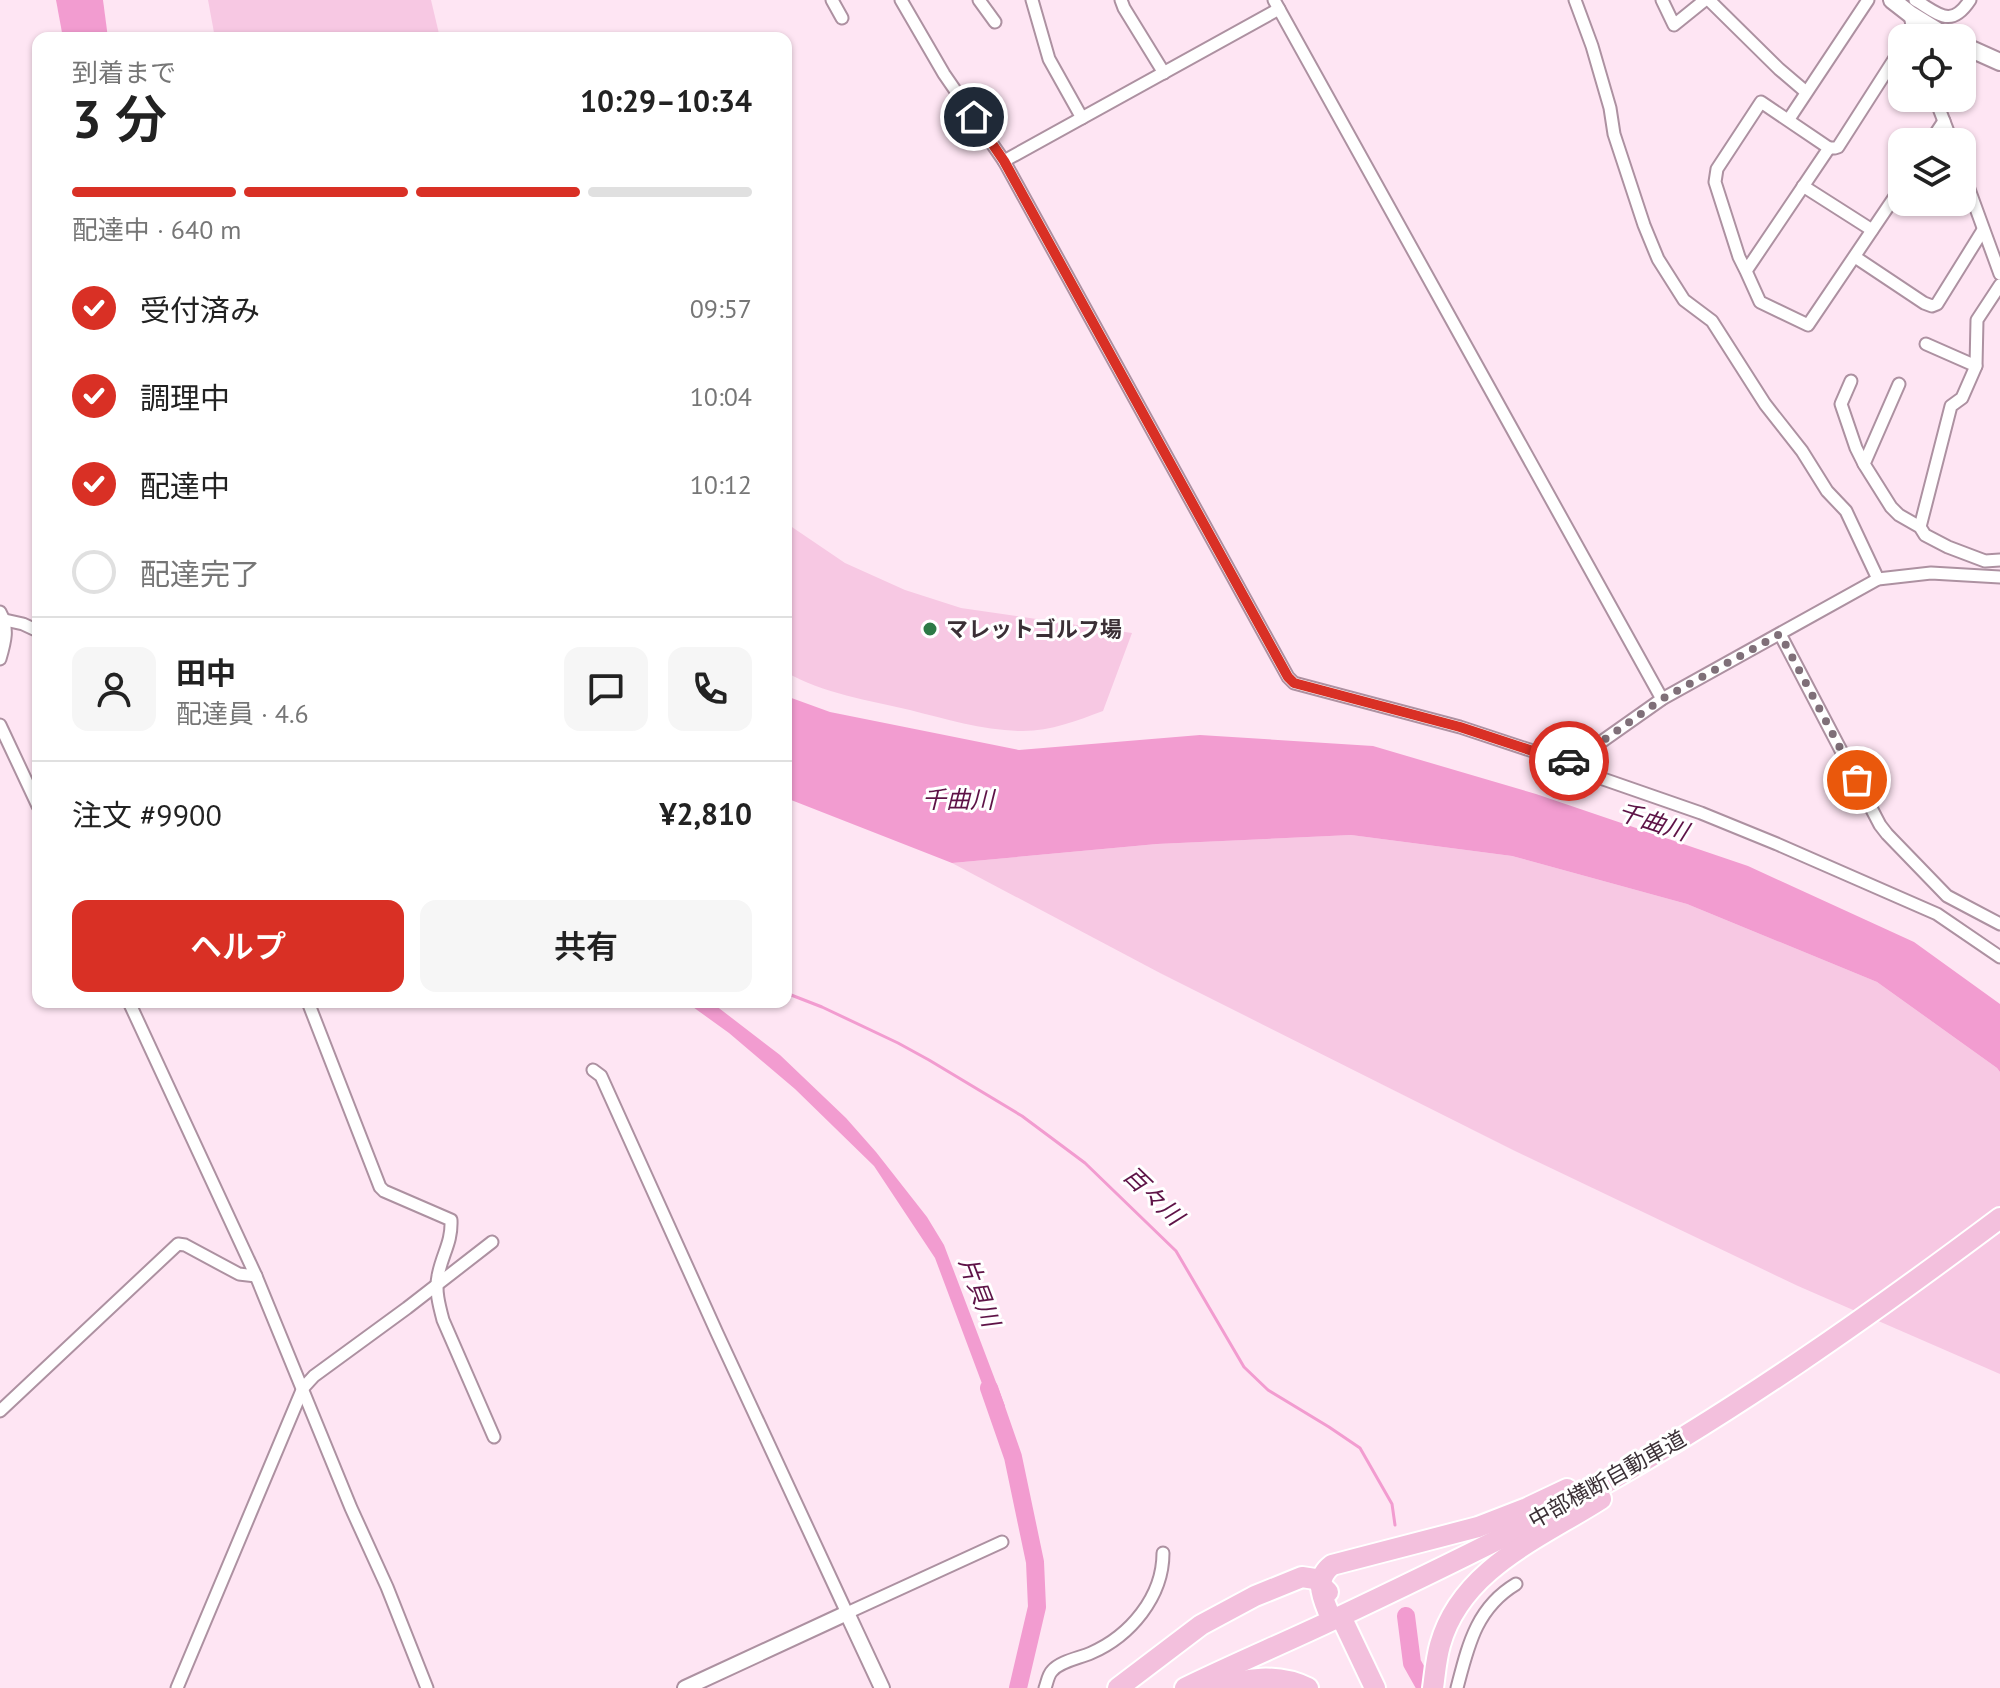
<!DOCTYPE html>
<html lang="ja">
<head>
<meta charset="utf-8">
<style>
	body { margin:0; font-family:"PT Sans","Noto Sans JP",sans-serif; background:#f6f6f6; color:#222; height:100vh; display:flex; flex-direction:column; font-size:30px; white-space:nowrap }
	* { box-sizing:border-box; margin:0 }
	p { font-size:26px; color:#767676 }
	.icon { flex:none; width:44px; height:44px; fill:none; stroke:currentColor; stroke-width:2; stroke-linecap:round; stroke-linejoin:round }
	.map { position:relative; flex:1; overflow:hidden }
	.details { position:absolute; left:32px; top:32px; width:760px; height:976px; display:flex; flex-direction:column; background:#fff; border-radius:16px; box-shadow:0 2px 6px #0004 }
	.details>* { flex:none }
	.tools { position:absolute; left:1888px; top:24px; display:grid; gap:16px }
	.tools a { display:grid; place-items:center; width:88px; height:88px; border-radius:16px; background:#fff; box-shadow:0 2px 6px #0004; font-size:40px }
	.pin { position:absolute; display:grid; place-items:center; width:68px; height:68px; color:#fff; margin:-34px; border:4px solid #fff; border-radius:50%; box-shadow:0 2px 8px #0007 }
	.courier { position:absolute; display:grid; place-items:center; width:80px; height:80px; margin:-40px; border:6px solid #d93025; border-radius:50%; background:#fff; color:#222; box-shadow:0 2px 10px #0007 }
	.head em { font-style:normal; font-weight:600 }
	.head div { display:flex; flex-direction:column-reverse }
	.head { display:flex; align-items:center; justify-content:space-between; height:136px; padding:0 40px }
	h1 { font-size:52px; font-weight:600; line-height:60px }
	.bar { display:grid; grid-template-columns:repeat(4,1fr); gap:12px 8px; align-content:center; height:96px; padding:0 40px }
	.bar i { height:10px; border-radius:6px; background:#e0e0e0 }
	.bar .on { background:#d93025 }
	.bar p { grid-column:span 4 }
	.line { display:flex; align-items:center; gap:20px; padding:0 40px; border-top:2px solid #e0e0e0 }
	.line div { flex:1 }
	.round { display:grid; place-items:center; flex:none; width:84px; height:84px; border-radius:16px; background:#f6f6f6 }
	ol { padding:0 40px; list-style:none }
	li { display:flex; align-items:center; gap:24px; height:88px }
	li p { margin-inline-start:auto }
	li .icon { padding:8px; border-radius:50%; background:#d93025; color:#fff; stroke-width:4 }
	li:last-child { color:#767676 }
	li i { width:44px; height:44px; border:4px solid #e0e0e0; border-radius:50% }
	.primary-button { display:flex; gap:16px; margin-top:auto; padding:16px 40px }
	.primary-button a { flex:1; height:92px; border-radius:16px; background:#d93025; color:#fff; font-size:32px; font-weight:600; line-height:92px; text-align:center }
	.primary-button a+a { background:#f6f6f6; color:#222 }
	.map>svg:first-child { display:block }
	.green { fill:#f7c8e3 }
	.water { fill:#f29cd0 }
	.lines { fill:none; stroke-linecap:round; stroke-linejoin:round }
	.stream { stroke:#f29cd0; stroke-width:3 }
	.river { stroke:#f29cd0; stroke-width:18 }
	.minor-casing { stroke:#ad91a1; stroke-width:15 }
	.tertiary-casing { stroke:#ad91a1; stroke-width:18 }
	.secondary-casing { stroke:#ad91a1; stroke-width:20 }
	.motorway-casing { stroke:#fff; stroke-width:24 }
	.minor { stroke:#fff; stroke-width:11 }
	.tertiary { stroke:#fff; stroke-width:14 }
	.secondary { stroke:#fff; stroke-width:16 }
	.motorway { stroke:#f3c0dd; stroke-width:20 }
	.done { stroke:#7f6f78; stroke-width:8; stroke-dasharray:0 14.4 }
	.route { stroke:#d93025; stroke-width:10 }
	.poi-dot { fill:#2d7846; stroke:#fff; stroke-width:3 }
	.labels { text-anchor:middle; stroke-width:6; stroke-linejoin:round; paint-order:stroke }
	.poi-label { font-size:22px; font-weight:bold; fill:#3b3036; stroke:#fff; text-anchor:start }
	.street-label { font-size:22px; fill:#3b3036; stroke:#fff }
	.water-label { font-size:24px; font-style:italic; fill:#5e1347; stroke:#fff }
</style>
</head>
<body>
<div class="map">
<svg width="2000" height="1688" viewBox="0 0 2000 1688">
	<rect width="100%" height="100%" fill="#fee5f3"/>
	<g class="green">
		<polygon points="208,0 431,0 440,38 215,38"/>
		<path d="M786 523 845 563 905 590 961 608 1132 633 1103 711C1076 721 1049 732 1019 731 983 730 945 719 910 710 869 700 823 694 786 672Z"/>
		<polygon points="1351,835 1512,856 1687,904 1877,982 1997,1068 2000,1072 2000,1374 1798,1286 1515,1151 1160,973 952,863 1157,844"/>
	</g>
	<g class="water">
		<polygon points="56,0 103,0 108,38 63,38"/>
		<polygon points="786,696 830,712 1019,750 1200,735 1373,746 1536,794 1748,866 1914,942 2000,1004 2000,1072 1997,1068 1877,982 1687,904 1512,856 1351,835 1157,844 952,863 786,798"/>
		<polygon points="686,1002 711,1002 780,1055 846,1118 876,1152 927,1217 944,1245 1005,1406 993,1413 935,1258 874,1166 795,1089 729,1033"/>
	</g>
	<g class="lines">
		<polyline class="stream" points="786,993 822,1007 898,1043 929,1060 1022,1116 1085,1163 1176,1251 1244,1367 1268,1390 1329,1427 1360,1448 1392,1504 1395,1525"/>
		<g class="river">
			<polyline points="989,1388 1013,1457 1035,1562 1037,1607 1018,1688"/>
			<polyline points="1406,1616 1412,1663 1426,1688"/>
		</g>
		<g class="minor-casing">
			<g id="minor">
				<polyline points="832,0 842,18"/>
				<polyline points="901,0 944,74 1004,161 1288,677 1294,683 1460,727 1563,761 1577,759 1662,699 1878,579 1931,573 2000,577"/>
				<polyline points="979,0 995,22"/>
				<polyline points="1032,0 1049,59 1082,118"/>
				<polyline points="1121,0 1124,8 1164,73"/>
				<polyline points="1274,0 1662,699"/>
				<polyline points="1575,0 1592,46 1610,108 1614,134 1644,225 1658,259 1684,300 1712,321 1765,404 1802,451 1827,491 1846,511 1878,579"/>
				<polyline points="1662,0 1674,25 1705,0"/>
				<polyline points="1709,0 1779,69 1806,92"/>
				<path d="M1915 0C1939 14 1951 29 1970 0"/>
				<polyline points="1910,14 1914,38"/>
				<polyline points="1935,98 1952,142"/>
				<polyline points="1789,119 1868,0"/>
				<polyline points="1930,142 1944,121"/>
				<polyline points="1829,148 1835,148 1838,147 1902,47"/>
				<polyline points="1004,161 1279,9"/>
				<polyline points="1962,170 2000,274"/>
				<polyline points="1803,186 1872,230"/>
				<polyline points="1855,257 1924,303 1932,306 1937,304 1983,230"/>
				<polyline points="1746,271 1739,257 1715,182 1717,169 1761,102 1829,148 1746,271 1760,302 1808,325 1902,186"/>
				<polyline points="1926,344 1976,366"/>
				<polyline points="1851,381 1841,404 1856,448 1864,464"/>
				<polyline points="1899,384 1864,464 1891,507 1899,515 1920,527 1925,535 1948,547 1985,561 2000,560"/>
				<polyline points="1920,527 1951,406 1962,398 1976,366 1977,320 2000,285"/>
				<path d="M0 612C9 628 5 642 0 659"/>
				<polyline points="5,620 23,624 38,631"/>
				<polyline points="1780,634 1880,825 1887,834 1947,896 2000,924"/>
				<polyline points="0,725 38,806"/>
				<polyline points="1570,761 1574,766 1583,772 1701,813 1777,844 1937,914 2000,957"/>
				<polyline points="129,1002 256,1276 351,1508 387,1587 427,1688"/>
				<path d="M308 1002 380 1187 384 1191 451 1220C452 1243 442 1254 438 1276 435 1290 439 1305 443 1320L494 1437"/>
				<polyline points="593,1070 601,1076 717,1333 847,1613 1002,1542"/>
				<polyline points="0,1411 178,1244 185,1245 239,1274 256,1276"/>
				<polyline points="177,1688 303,1388 314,1376 407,1308 492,1242"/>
				<path d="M1045 1688C1047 1683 1048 1675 1052 1671 1060 1661 1080 1658 1091 1653 1130 1636 1163 1597 1163 1553"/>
				<path d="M1457 1688C1468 1646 1476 1608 1516 1584"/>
			</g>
		</g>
		<g class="tertiary-casing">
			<polyline id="tertiary" points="685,1688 847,1613 882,1688"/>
		</g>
		<g class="secondary-casing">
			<g id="secondary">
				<polyline points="1892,0 1910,14 1949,38"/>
				<polyline points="1962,45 2000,62"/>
			</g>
		</g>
		<g class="motorway-casing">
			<g id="motorway">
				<path d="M1328 1611C1321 1594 1315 1578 1332 1565L1478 1527 1527 1508 1567 1489"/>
				<polyline points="1345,1625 1375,1688"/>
				<polyline points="1118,1688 1201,1625 1255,1596 1302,1577 1315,1579 1328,1592"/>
				<path d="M1185 1688C1230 1666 1277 1646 1322 1625 1411 1583 1501 1540 1588 1493 1732 1413 1868 1317 2000 1218"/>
				<path d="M1214 1688C1246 1678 1277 1673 1308 1688"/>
				<path d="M1433 1688C1435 1674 1436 1659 1440 1645 1461 1569 1540 1538 1601 1499"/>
			</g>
		</g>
		<use href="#minor" class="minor"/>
		<use href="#tertiary" class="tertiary"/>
		<use href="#secondary" class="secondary"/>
		<use href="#motorway" class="motorway"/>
	</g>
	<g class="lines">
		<polyline class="done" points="1569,761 1577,759 1662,699 1780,634 1857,780"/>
		<polyline class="route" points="974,117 1004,161 1288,677 1294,683 1460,727 1563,761 1569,761"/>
	</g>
	<circle class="poi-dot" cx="930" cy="629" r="8"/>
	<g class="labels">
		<g class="poi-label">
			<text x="946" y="637">マレットゴルフ場</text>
		</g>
		<g class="street-label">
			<text transform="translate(1607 1479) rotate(-29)" y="8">中部横断自動車道</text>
		</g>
		<g class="water-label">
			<text x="958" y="808">千曲川</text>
			<text transform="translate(1653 822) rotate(18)" y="8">千曲川</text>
			<text transform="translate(1153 1196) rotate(44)" y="8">百々川</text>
			<text transform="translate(979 1292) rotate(69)" y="8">片貝川</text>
		</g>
	</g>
</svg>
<div class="tools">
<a><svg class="icon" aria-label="locate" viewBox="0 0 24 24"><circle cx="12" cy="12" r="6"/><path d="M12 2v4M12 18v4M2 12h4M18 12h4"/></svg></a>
<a><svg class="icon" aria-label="layers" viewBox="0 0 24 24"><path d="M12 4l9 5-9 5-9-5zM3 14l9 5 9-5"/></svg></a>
</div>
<div class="pin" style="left:1857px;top:780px;background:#ea580c"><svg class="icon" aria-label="bag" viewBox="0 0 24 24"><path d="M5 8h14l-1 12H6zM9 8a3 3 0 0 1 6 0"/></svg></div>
<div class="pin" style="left:974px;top:117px;background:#1f2937"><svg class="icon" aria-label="home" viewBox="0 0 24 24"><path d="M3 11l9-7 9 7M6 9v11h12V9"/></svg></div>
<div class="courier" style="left:1569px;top:761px"><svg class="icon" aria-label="car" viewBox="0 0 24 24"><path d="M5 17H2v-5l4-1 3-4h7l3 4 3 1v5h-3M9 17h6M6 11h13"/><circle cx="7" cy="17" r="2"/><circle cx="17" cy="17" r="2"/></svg></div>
<section class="details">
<div class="head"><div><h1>3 分</h1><p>到着まで</p></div><em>10:29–10:34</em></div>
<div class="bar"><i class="on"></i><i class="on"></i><i class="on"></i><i></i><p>配達中 · 640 m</p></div>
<ol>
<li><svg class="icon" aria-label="check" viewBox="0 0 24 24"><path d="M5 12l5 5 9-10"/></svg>受付済み<p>09:57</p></li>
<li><svg class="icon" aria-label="check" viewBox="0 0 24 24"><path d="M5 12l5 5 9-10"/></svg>調理中<p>10:04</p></li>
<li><svg class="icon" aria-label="check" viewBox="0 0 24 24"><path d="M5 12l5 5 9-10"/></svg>配達中<p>10:12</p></li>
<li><i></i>配達完了</li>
</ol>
<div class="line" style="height:144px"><a class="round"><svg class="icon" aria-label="person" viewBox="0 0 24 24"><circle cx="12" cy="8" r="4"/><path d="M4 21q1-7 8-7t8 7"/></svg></a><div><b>田中</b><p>配達員 · 4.6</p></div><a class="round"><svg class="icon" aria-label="chat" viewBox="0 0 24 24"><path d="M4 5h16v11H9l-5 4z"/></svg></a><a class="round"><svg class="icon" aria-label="phone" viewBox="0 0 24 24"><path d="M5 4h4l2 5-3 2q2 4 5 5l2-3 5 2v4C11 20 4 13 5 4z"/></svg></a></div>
<div class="line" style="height:104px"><div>注文 #9900</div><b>¥2,810</b></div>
<div class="primary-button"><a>ヘルプ</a><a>共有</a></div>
</section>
</div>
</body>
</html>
